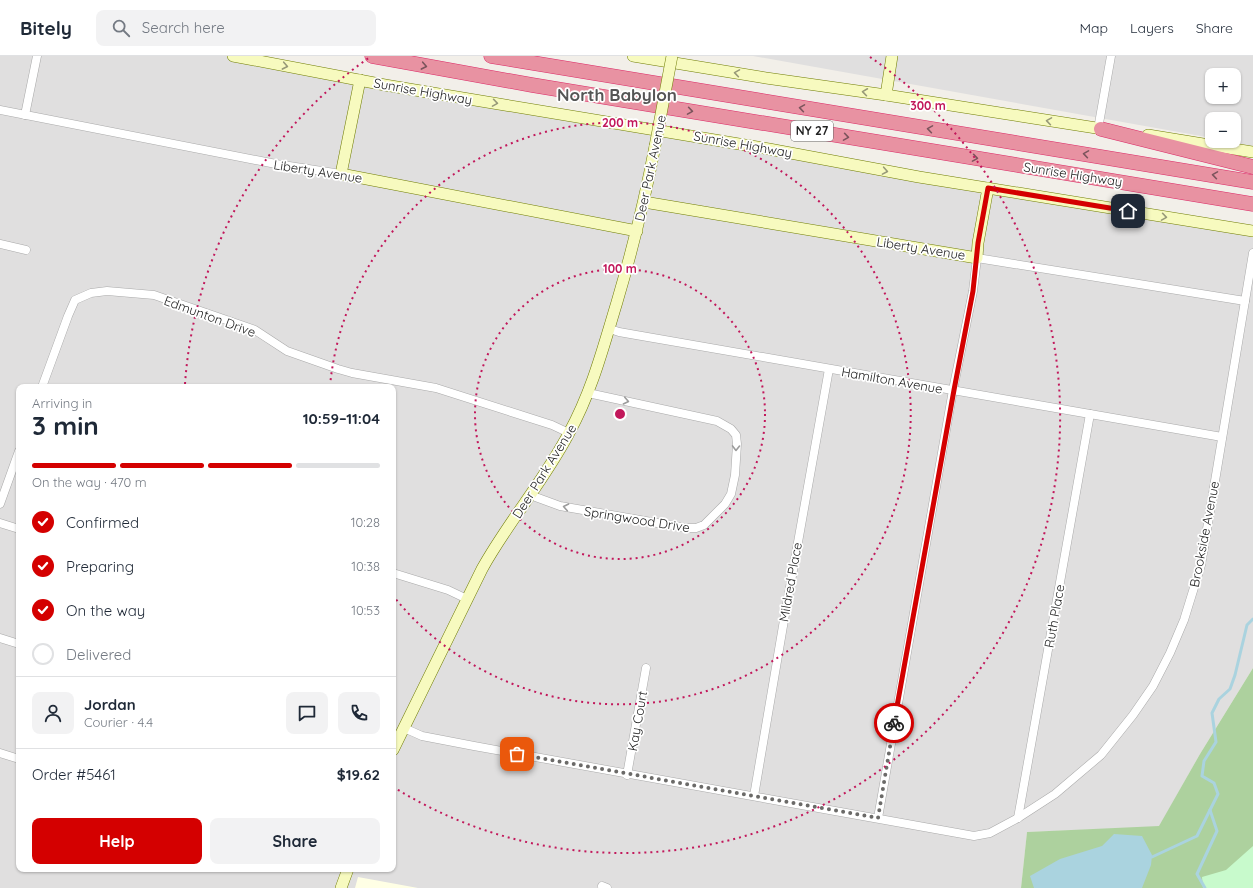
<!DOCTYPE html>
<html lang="en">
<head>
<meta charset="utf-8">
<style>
	body { margin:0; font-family:Quicksand,sans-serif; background:#f2f2f3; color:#1f2937; height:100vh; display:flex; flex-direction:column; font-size:15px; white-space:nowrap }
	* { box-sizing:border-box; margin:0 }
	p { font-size:13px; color:#747a83 }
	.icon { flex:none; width:22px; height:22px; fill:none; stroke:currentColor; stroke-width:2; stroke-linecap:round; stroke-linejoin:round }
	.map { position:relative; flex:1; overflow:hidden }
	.panel { position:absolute; left:16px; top:328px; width:380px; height:488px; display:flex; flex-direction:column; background:#fff; border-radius:8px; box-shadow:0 1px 3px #0004 }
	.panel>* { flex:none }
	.controls { position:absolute; left:1205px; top:12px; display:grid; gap:8px }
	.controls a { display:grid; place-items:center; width:36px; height:36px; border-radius:8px; background:#fff; box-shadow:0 1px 3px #0004; font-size:20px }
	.pin { position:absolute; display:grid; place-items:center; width:34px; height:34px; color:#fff; margin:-17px; border-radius:8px; box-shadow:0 2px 6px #0006 }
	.courier { position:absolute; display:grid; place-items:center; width:40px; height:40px; margin:-20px; border:3px solid #d40000; border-radius:50%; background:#fff; color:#222; box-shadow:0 1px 5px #0007 }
	.headline em { font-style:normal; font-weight:800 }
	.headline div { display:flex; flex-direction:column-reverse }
	.headline { display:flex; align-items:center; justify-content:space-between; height:68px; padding:0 16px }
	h1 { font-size:26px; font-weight:800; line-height:30px }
	.bar { display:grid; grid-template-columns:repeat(4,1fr); gap:6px 4px; align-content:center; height:48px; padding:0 16px }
	.bar i { height:5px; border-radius:3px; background:#e0e1e3 }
	.bar .active { background:#d40000 }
	.bar p { grid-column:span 4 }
	.line { display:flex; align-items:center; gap:10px; padding:0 16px; border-top:1px solid #e0e1e3 }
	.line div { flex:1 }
	.round { display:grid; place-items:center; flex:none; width:42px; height:42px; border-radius:8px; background:#f2f2f3 }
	ol { padding:0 16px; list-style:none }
	li { display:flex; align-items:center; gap:12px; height:44px }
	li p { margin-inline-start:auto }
	li .icon { padding:4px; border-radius:50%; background:#d40000; color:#fff; stroke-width:4 }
	li:last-child { color:#747a83 }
	li i { width:22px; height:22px; border:2px solid #e0e1e3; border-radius:50% }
	.cta { display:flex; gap:8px; margin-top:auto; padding:8px 16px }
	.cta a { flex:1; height:46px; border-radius:8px; background:#d40000; color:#fff; font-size:16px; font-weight:800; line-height:46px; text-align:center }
	.cta a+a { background:#f2f2f3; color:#1f2937 }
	header { display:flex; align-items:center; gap:24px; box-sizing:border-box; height:56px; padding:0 20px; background:#fff; border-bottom:1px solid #e0e1e3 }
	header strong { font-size:19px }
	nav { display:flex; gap:22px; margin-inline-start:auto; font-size:14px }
	.search { width:280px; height:36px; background:#f2f2f3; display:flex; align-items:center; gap:10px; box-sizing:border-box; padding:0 14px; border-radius:8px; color:#747a83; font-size:15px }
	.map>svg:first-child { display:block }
	.residential { fill:#e0dfdf; fill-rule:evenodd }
	.education { fill:#ffffe5 }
	.forest { fill:#add19e }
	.park { fill:#c8facc }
	.water { fill:#aad3df }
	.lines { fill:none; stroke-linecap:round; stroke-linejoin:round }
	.stream { stroke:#aad3df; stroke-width:3 }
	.street-casing { stroke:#a9a9a9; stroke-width:9 }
	.secondary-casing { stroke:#707d05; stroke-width:12 }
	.highway-casing { stroke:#dc2a67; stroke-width:15 }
	.street { stroke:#fff; stroke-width:8 }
	.secondary { stroke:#f7fabf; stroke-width:11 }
	.highway { stroke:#e892a2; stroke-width:14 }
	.secondary-bridge-casing { stroke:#707d05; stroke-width:12; stroke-linecap:butt }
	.secondary-bridge { stroke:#f7fabf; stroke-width:11 }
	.oneway { stroke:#979978 }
	.oneway2 { stroke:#7b545c }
	.oneway3 { stroke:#9c9c9c }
	.done { stroke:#6b6a68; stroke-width:4; stroke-dasharray:0 7.2 }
	.route { stroke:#d40000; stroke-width:5 }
	.ring { fill:none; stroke:#c2185b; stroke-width:2; stroke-dasharray:2 4 }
	.labels { text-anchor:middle; stroke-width:3.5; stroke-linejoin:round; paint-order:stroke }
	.shield { fill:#fff; stroke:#646464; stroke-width:1 }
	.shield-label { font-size:12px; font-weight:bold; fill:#222 }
	.street-label { font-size:13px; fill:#222; stroke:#fff }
	.district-label { font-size:17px; font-weight:bold; fill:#555; stroke:#fff }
	.centre { fill:#c2185b; stroke:#fff; stroke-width:2 }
	.ring-label { font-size:12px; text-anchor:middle; font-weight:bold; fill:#c2185b; stroke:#fff; stroke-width:3.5; stroke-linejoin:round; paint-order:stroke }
</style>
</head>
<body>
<header>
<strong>Bitely</strong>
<div class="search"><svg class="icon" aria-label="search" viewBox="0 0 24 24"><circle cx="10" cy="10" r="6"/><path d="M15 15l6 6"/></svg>Search here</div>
<nav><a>Map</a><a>Layers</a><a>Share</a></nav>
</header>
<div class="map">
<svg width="1253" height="832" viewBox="0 0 1253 832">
	<rect width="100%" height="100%" fill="#f2efe9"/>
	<g class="residential">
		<path d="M0 0H233L1253 175V612L1200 698 1159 771 1027 776 1021 832H0ZM19 331H393V813H19Z"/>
		<path d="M753 0H1253V90L1227 85H1234V63H1212V82ZM1212 19H1234V41H1212Z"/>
	</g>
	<polygon class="education" points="358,821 418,832 355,832"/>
	<polygon class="forest" points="1253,612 1253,832 1021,832 1027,776 1159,770 1200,698"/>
	<polygon class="park" points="1253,790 1253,832 1203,832 1202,821 1226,814"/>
	<polygon class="water" points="1114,778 1142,780 1152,799 1151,809 1142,832 1034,832 1030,820 1060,803 1102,790"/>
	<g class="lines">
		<g class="stream">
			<polyline points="1152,801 1197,780 1210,754"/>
			<polyline points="1205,832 1197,818 1217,775 1210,754 1218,738 1214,727 1202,720 1204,705 1216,686 1212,657 1219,643 1230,633 1235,619 1247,569 1253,563"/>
		</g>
		<g class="street-casing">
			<g id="street">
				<polyline points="0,54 276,108 341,118"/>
				<polyline points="25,59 37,0"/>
				<polyline points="1098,73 1111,0"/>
				<polyline points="0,188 26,194"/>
				<polyline points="610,273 619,276 636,279 1222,381"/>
				<polyline points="42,331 68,260 75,244 91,237 107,235 154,239 255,274 287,295 338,313 352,317 436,332 552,369 569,377"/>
				<polyline points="530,439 560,450 686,472 696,472 704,469 725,448 731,438 735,419 737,388 736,379 731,373 717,365 588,337"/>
				<polyline points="0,448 19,395"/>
				<polyline points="0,467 19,473"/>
				<polyline points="393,517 448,534 467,543"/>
				<polyline points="0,582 19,588"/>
				<polyline points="404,672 422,680 474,690 974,780 990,777 1018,762 1055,738 1101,699 1133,659 1153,630 1170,597 1184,564 1201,509 1253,197"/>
				<polyline points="0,697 19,703"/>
				<polyline points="627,719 646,612"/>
				<polyline points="754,740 783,570 829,313"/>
				<polyline points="878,762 953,334 973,235 977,202 1245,245"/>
				<polyline points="1018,762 1090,358"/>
				<polyline points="602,830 607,832"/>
			</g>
		</g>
		<g class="secondary-casing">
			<g id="secondary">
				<polyline points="233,0 385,29 769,93 919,121 1253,175"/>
				<polyline points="633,0 766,22 886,39 1109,74"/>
				<polyline points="360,24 341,118 637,175"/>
				<polyline points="886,39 892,0"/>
				<polyline points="1148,79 1253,96"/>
				<polyline points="644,146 977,202 978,187 988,132"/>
				<path d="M393 694 482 513C508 466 544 425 569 377 592 335 603 292 617 246 632 195 645 143 655 90"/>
				<polyline points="341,832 348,813"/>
			</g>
		</g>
		<g class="highway-casing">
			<g id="highway">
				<polyline points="372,0 532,29 1253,148"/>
				<polyline points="491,0 1253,126"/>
				<polyline points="1101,73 1253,111"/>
			</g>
		</g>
		<use href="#street" class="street"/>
		<use href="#secondary" class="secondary"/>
		<use href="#highway" class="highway"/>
		<g class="secondary-bridge-casing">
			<polyline id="secondary-bridge" points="655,90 672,0"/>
		</g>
		<use href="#secondary-bridge" class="secondary-bridge"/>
	</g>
	<defs><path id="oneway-chevron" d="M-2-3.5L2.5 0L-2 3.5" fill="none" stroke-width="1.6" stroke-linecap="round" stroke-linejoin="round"/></defs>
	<g class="oneway">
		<use href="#oneway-chevron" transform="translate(285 10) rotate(11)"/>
		<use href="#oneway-chevron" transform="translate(737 17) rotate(-171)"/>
		<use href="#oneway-chevron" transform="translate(865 36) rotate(-172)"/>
		<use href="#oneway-chevron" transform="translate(495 47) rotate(9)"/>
		<use href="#oneway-chevron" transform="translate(1049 65) rotate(-171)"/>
		<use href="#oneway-chevron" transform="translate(885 115) rotate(10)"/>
		<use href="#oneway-chevron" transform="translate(1164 161) rotate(9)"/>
	</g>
	<g class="oneway2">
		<use href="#oneway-chevron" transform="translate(424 10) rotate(11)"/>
		<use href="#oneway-chevron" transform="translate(802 52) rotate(-171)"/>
		<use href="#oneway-chevron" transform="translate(690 55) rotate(9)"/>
		<use href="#oneway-chevron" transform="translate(930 73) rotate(-171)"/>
		<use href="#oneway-chevron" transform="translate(846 81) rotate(9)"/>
		<use href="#oneway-chevron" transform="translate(1086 98) rotate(-171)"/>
		<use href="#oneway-chevron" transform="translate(975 102) rotate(9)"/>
		<use href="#oneway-chevron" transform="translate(1215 119) rotate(-171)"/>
	</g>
	<g class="oneway3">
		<use href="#oneway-chevron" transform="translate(626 345) rotate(12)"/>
		<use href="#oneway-chevron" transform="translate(736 392) rotate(91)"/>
		<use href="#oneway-chevron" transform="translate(566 451) rotate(-169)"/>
	</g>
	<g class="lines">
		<polyline class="done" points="517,698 878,762 894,667"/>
		<polyline class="route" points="894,667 954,334 973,235 978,187 988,132 1128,155"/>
	</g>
	<g class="ring">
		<circle cx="620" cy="358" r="145"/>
		<path d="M330 330A291 291 0 1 1 394 541"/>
		<path d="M185 328A436 436 0 0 1 370 1M870 1A436 436 0 0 1 395 732"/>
	</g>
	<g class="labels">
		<rect class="shield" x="791" y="65" width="42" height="20" rx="3"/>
		<g class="shield-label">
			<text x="812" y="79">NY 27</text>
		</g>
		<g class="street-label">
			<text transform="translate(423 35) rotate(10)" y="5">Sunrise Highway</text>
			<text transform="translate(743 88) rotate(10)" y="5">Sunrise Highway</text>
			<text transform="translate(650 112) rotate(-78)" y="5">Deer Park Avenue</text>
			<text transform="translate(318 115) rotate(9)" y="5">Liberty Avenue</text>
			<text transform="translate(1073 118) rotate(9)" y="5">Sunrise Highway</text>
			<text transform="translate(921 192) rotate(9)" y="5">Liberty Avenue</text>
			<text transform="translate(210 260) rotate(20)" y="5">Edmunton Drive</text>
			<text transform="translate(892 324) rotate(10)" y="5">Hamilton Avenue</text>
			<text transform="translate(544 415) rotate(-58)" y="5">Deer Park Avenue</text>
			<text transform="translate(637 463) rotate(9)" y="5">Springwood Drive</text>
			<text transform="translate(1204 478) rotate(-79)" y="5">Brookside Avenue</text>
			<text transform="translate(790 526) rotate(-80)" y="5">Mildred Place</text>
			<text transform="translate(1054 560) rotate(-80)" y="5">Ruth Place</text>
			<text transform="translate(637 665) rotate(-80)" y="5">Kay Court</text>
		</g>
		<g class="district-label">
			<text x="617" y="45">North Babylon</text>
		</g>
	</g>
	<circle cx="620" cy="358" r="6" class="centre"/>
	<g class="ring-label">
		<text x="928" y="54">300 m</text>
		<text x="620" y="71">200 m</text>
		<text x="620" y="217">100 m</text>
	</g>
</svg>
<div class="controls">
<a>+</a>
<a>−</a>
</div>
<div class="pin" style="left:517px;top:698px;background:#ea580c"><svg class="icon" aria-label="bag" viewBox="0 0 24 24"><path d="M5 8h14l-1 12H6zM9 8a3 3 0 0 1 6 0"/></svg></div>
<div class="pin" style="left:1128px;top:155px;background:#1f2937"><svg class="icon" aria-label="home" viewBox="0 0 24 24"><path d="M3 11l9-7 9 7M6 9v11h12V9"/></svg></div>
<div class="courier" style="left:894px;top:667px"><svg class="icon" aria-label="bike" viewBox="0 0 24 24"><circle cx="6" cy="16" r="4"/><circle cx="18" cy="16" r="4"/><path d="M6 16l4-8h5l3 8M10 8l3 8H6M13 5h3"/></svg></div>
<section class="panel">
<div class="headline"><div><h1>3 min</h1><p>Arriving in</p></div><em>10:59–11:04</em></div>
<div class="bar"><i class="active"></i><i class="active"></i><i class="active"></i><i></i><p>On the way · 470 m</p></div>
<ol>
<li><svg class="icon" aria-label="check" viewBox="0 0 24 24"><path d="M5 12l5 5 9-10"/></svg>Confirmed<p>10:28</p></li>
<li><svg class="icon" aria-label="check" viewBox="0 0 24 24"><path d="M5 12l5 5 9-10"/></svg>Preparing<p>10:38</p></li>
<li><svg class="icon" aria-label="check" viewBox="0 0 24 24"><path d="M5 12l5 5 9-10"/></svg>On the way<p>10:53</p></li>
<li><i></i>Delivered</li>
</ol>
<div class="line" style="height:72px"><a class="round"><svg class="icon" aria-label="person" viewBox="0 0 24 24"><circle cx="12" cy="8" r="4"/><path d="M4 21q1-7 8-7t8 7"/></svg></a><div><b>Jordan</b><p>Courier · 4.4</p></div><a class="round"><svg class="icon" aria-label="chat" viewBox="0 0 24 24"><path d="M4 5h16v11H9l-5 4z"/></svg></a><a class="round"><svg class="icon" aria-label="phone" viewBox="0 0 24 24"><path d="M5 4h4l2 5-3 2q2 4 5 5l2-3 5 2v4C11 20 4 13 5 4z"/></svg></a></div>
<div class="line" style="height:52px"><div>Order #5461</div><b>$19.62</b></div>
<div class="cta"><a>Help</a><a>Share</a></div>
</section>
</div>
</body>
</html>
